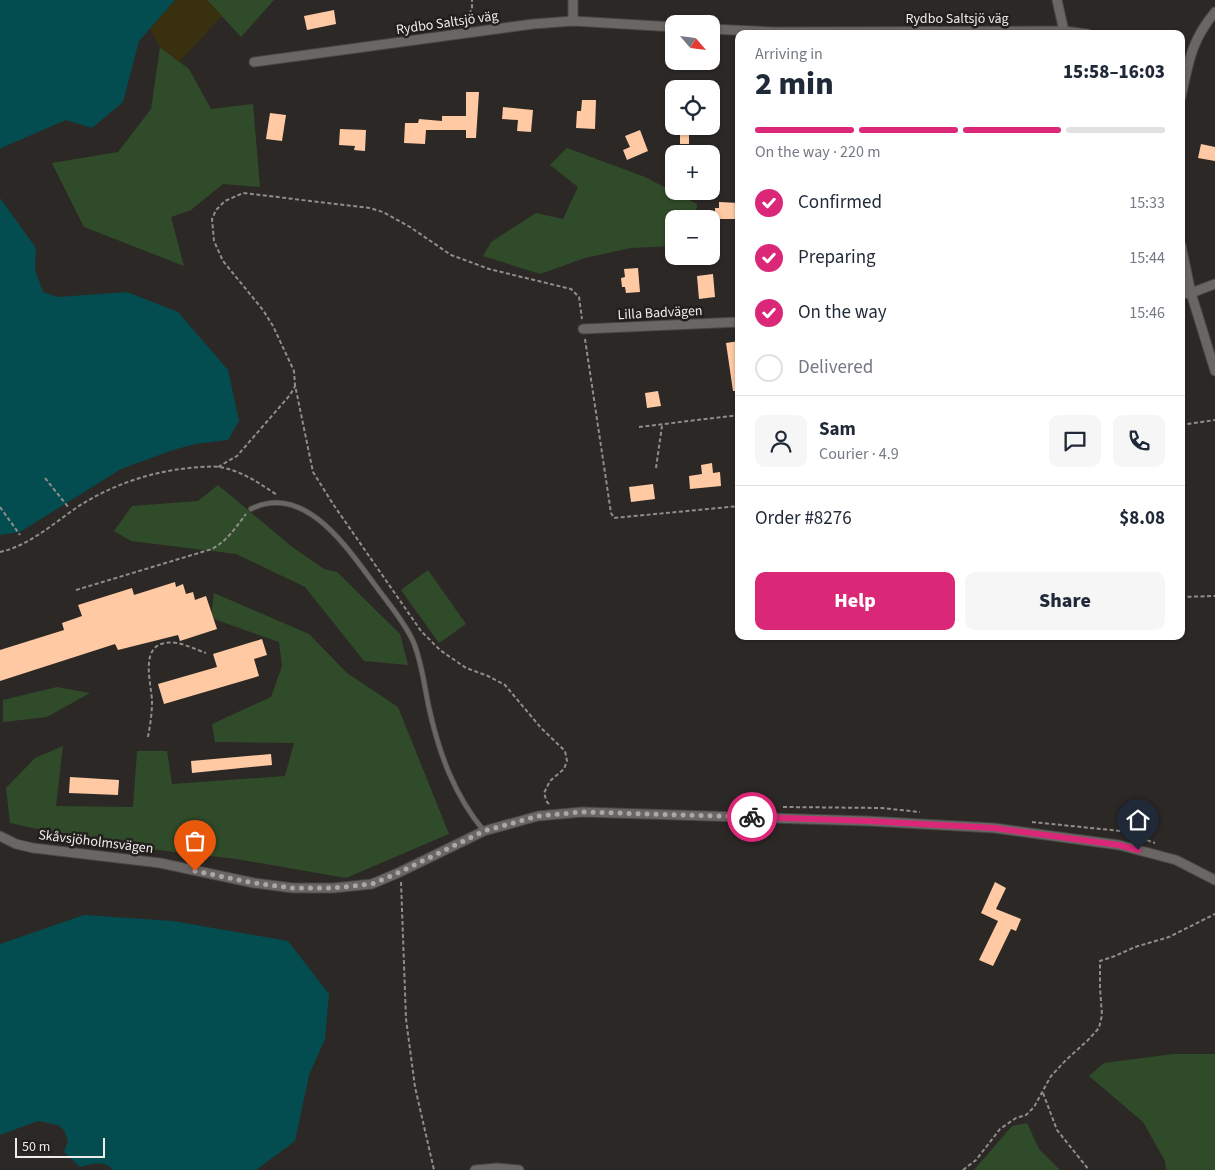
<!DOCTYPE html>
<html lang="en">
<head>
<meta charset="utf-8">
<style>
	body { margin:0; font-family:"Source Sans 3",sans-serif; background:#f6f6f7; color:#1f2937; height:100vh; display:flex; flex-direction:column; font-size:19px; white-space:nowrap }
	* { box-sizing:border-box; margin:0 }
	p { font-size:16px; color:#747a83 }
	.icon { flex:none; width:28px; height:28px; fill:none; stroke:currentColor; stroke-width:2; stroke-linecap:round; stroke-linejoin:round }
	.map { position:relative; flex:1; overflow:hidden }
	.drawer { position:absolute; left:735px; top:30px; width:450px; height:610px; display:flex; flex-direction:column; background:#fff; border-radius:10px; box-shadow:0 1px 4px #0004 }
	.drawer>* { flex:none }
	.needle { width:32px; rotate:118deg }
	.controls { position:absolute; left:665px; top:15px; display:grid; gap:10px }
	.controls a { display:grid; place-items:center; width:55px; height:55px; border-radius:10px; background:#fff; box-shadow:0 1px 4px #0004; font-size:25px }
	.scale { position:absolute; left:15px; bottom:12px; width:90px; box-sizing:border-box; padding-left:5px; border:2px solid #eeecea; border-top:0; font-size:14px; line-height:18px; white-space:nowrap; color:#eeecea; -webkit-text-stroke:4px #221f1d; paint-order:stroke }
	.pin { position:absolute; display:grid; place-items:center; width:42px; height:42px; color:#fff; margin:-51px -21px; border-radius:50% 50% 50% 0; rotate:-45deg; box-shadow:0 0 5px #0007 }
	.pin .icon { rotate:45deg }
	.courier { position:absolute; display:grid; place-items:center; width:50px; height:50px; margin:-25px; border:4px solid #db2777; border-radius:50%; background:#fff; color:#222; box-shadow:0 1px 6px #0007 }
	.summary em { font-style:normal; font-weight:800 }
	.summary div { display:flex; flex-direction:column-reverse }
	.summary { display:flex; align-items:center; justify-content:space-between; height:85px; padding:0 20px }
	h1 { font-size:32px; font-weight:800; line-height:38px }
	.bar { display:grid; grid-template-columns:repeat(4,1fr); gap:8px 5px; align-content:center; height:60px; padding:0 20px }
	.bar i { height:6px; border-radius:4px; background:#e0e1e3 }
	.bar .current { background:#db2777 }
	.bar p { grid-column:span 4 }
	.line { display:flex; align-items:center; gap:12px; padding:0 20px; border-top:1px solid #e0e1e3 }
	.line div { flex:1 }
	.round { display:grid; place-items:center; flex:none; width:52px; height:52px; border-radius:10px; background:#f6f6f7 }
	ol { padding:0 20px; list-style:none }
	li { display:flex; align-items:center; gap:15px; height:55px }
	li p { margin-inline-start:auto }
	li .icon { padding:5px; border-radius:50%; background:#db2777; color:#fff; stroke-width:4 }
	li:last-child { color:#747a83 }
	li i { width:28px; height:28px; border:2px solid #e0e1e3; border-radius:50% }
	.action { display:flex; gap:10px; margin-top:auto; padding:10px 20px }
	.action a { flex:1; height:58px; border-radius:10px; background:#db2777; color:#fff; font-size:20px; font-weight:800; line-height:58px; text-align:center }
	.action a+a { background:#f6f6f7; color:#1f2937 }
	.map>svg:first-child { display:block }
	.green { fill:#304b29 }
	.sand { fill:#393010 }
	.water { fill:#034d50 }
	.building { fill:#ffcaa3 }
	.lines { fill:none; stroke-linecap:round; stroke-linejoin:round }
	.service-casing { stroke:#484644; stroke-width:6 }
	.minor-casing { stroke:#484644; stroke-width:11 }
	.path { stroke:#908d8b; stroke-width:2; stroke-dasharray:4 2.5; stroke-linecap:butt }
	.service { stroke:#6a6664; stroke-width:4.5 }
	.minor { stroke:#6a6664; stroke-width:9 }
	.done { stroke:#aaa7a5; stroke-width:5; stroke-dasharray:0 9 }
	.route { stroke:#db2777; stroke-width:6 }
	.labels { text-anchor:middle; stroke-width:5; stroke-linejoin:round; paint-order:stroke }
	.street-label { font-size:14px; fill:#eeecea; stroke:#221f1d }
</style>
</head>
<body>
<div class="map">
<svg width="1215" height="1170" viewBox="0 0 1215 1170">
	<rect width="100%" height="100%" fill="#2c2826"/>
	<g class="green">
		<polygon points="207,0 274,0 241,37"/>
		<polygon points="160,47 189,69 211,109 253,104 260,187 223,184 191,210 171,217 184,266 84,227 52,163 118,152 151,109"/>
		<polygon points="567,148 645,177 697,204 695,219 674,219 674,246 631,248 585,258 540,274 483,256 491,242 536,213 563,219 578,187 550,165"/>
		<polygon points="218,485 291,546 324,569 337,572 400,634 408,665 364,661 305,587 236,554 131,541 114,531 132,506 198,501"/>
		<polygon points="428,570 466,624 439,643 401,590"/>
		<polygon points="214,593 309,634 347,673 398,707 449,834 346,878 236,859 106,844 10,823 6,788 35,758 63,746 56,806 133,807 137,751 167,751 172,784 285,776 294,743 215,742 212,724 271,697 282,666 279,642 211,618"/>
		<polygon points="57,687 90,693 47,717 3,722 3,700"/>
		<polygon points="1173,1054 1215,1054 1215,1170 1166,1170 1165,1161 1143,1122 1089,1076 1104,1063"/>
		<polygon points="1027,1123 1039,1149 1060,1170 974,1170 1012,1126"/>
	</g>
	<polygon class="sand" points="175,0 207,0 222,16 179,62 160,47 150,29"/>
	<g class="water">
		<polygon points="0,0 175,0 139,41 123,102 92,128 66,120 1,148 0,151"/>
		<polygon points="0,198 36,248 35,270 43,292 58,297 127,292 178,312 228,370 239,421 228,440 195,444 173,450 121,469 20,532 0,535"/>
		<path d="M84 915 173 921 288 941 329 994 325 1039 309 1075 295 1141 256 1170H113C104 1160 92 1164 80 1167L64 1152 68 1141 64 1130 58 1125 38 1121 0 1135V944Z"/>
	</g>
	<g class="building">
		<polygon points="334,10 336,24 307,30 304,16"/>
		<polygon points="466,92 479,92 476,138 466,138 466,130 426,130 425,144 404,143 405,123 418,123 419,119 442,121 442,116 466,116"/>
		<polygon points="582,100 596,100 595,129 576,128 577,111 581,111"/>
		<polygon points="503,107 533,110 531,132 517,131 518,120 502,119"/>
		<polygon points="270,113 286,115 282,141 266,139"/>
		<polygon points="680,128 689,129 689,144 680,144"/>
		<polygon points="340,129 366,130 365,151 354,150 355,146 339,145"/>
		<polygon points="640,130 648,151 627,160 623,150 630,147 625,136"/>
		<polygon points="1201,144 1215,147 1215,161 1198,158"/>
		<polygon points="719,202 739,203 739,219 715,219 715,208 719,208"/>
		<polygon points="638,268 640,292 626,293 625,287 622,287 621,278 625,277 624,269"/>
		<polygon points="713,274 715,297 699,299 697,276"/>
		<polygon points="739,341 739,391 733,391 726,343"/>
		<polygon points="658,391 661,406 647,408 645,393"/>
		<polygon points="712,463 713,473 720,472 721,486 690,489 689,476 702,474 701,465"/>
		<polygon points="653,484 655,499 631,502 629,487"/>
		<polygon points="175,582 176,587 183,584 186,594 193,592 195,600 206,596 217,629 180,641 178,635 118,650 115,644 0,681 0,650 64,630 62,623 82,616 78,605 132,588 134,595"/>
		<polygon points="262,639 267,655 254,659 259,676 164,704 158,684 217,667 213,654"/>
		<polygon points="271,754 272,765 192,773 191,761"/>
		<polygon points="70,777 119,780 118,795 69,793"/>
		<polygon points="995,882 1006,888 996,909 1021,919 1016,931 1011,929 993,966 979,960 998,921 981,913"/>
	</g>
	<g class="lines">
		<g class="service-casing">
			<path id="service" d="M251 509C305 482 348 549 375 585 388 603 404 621 413 641 422 662 424 685 429 708 439 753 454 795 484 831"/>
		</g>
		<g class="minor-casing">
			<g id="minor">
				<polyline points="573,0 573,21"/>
				<polyline points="1057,0 1064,31"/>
				<polyline points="711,29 774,32 1064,31 1088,34"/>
				<polyline points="254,62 533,24 573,21 674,27"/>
				<path d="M1181 97C1189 61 1191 41 1215 12"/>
				<polyline points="1181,245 1191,293 1215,371"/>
				<polyline points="1181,294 1191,293 1215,284"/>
				<polyline points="583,329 739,322"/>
				<polyline points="0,836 16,844 33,848 160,863 254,883 293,888 333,888 372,884 400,872 484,831 538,816 582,812 868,821 994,828 1119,845 1176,860 1215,880"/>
				<polyline points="475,1170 497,1168 519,1170"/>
			</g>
		</g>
		<g class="path">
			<polyline points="460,23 472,10 472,0"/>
			<polyline points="585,339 611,513 614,518 739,506"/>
			<polyline points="1181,425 1215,420"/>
			<polyline points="639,427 739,415"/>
			<polyline points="218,467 237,456 290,395 295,386"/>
			<polyline points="656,468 662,426"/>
			<polyline points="45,478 69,508"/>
			<polyline points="0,507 20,535"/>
			<path d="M0 552C28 546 53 524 76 508 109 486 149 472 189 468 199 467 210 466 220 467 242 471 259 483 277 495"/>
			<path d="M76 590 212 549C227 541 236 527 246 514"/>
			<polyline points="1181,597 1215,596"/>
			<path d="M148 737C150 726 152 714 152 702 152 686 139 647 165 643 178 640 194 649 206 653"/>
			<polyline points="549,804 547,802 544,793 550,781 564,769 567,761 565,751 541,728 505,685 488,676 466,668 440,650 421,631 333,504 313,472 295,385 294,371 273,326 263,310 223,261 214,241 212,219 216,210 225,201 243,193 370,208 383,212 410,227 451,255 489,269 571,289 579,297 582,319"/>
			<polyline points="783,807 881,808 920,812"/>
			<polyline points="1032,822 1121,831 1155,843"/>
			<polyline points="401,882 406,1019 415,1087 434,1170"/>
			<polyline points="1043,1093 1057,1130 1089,1170"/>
			<polyline points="963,1170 976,1160 1000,1129 1016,1118 1026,1115 1034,1107 1051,1076 1067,1059 1087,1041 1099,1028 1102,1015 1100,988 1100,961 1115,956 1135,947 1169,937 1215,914"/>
		</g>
		<use href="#service" class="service"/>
		<use href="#minor" class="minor"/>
	</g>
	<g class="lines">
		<polyline class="done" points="195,871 254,883 293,888 333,888 372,884 400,872 484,831 538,816 582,812 752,817"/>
		<polyline class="route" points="752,817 868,821 994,828 1119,845 1138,850"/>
	</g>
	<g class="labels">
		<g class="street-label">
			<text x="957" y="23">Rydbo Saltsjö väg</text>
			<text transform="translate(447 22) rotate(-8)" y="5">Rydbo Saltsjö väg</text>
			<text transform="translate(660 312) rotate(-3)" y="5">Lilla Badvägen</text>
			<text transform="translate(96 841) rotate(7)" y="5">Skåvsjöholmsvägen</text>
		</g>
	</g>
</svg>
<div class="controls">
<a><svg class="needle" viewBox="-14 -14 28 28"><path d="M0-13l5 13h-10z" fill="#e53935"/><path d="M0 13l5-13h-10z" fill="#747a83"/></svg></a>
<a><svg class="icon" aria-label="locate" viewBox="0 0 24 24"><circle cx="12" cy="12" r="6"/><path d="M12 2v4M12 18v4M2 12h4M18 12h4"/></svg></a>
<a>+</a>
<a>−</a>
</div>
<div class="scale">50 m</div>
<div class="pin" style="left:195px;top:871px;background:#ea580c"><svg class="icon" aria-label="bag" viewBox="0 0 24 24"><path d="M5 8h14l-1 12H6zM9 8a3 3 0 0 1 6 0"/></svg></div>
<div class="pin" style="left:1138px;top:850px;background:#1f2937"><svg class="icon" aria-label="home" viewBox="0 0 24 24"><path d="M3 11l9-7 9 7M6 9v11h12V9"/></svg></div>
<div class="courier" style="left:752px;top:817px"><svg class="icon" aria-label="bike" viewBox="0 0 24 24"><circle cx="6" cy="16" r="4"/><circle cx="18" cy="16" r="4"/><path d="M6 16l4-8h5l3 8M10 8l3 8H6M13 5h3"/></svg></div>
<section class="drawer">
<div class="summary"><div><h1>2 min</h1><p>Arriving in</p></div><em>15:58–16:03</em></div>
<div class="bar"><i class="current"></i><i class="current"></i><i class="current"></i><i></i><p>On the way · 220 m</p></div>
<ol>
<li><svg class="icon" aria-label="check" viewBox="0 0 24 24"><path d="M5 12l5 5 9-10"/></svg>Confirmed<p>15:33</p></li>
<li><svg class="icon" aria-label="check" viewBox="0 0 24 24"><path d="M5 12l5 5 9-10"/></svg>Preparing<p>15:44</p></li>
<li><svg class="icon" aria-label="check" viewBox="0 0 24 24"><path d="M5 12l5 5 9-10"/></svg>On the way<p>15:46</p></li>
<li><i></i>Delivered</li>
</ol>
<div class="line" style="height:90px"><a class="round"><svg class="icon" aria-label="person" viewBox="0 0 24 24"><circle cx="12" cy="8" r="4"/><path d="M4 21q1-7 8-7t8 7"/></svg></a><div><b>Sam</b><p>Courier · 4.9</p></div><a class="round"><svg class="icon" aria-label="chat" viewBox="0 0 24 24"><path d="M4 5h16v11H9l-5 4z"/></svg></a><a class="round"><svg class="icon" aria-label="phone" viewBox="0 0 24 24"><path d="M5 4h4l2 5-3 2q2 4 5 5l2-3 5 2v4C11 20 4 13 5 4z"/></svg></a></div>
<div class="line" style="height:65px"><div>Order #8276</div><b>$8.08</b></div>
<div class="action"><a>Help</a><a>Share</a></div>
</section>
</div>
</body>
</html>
